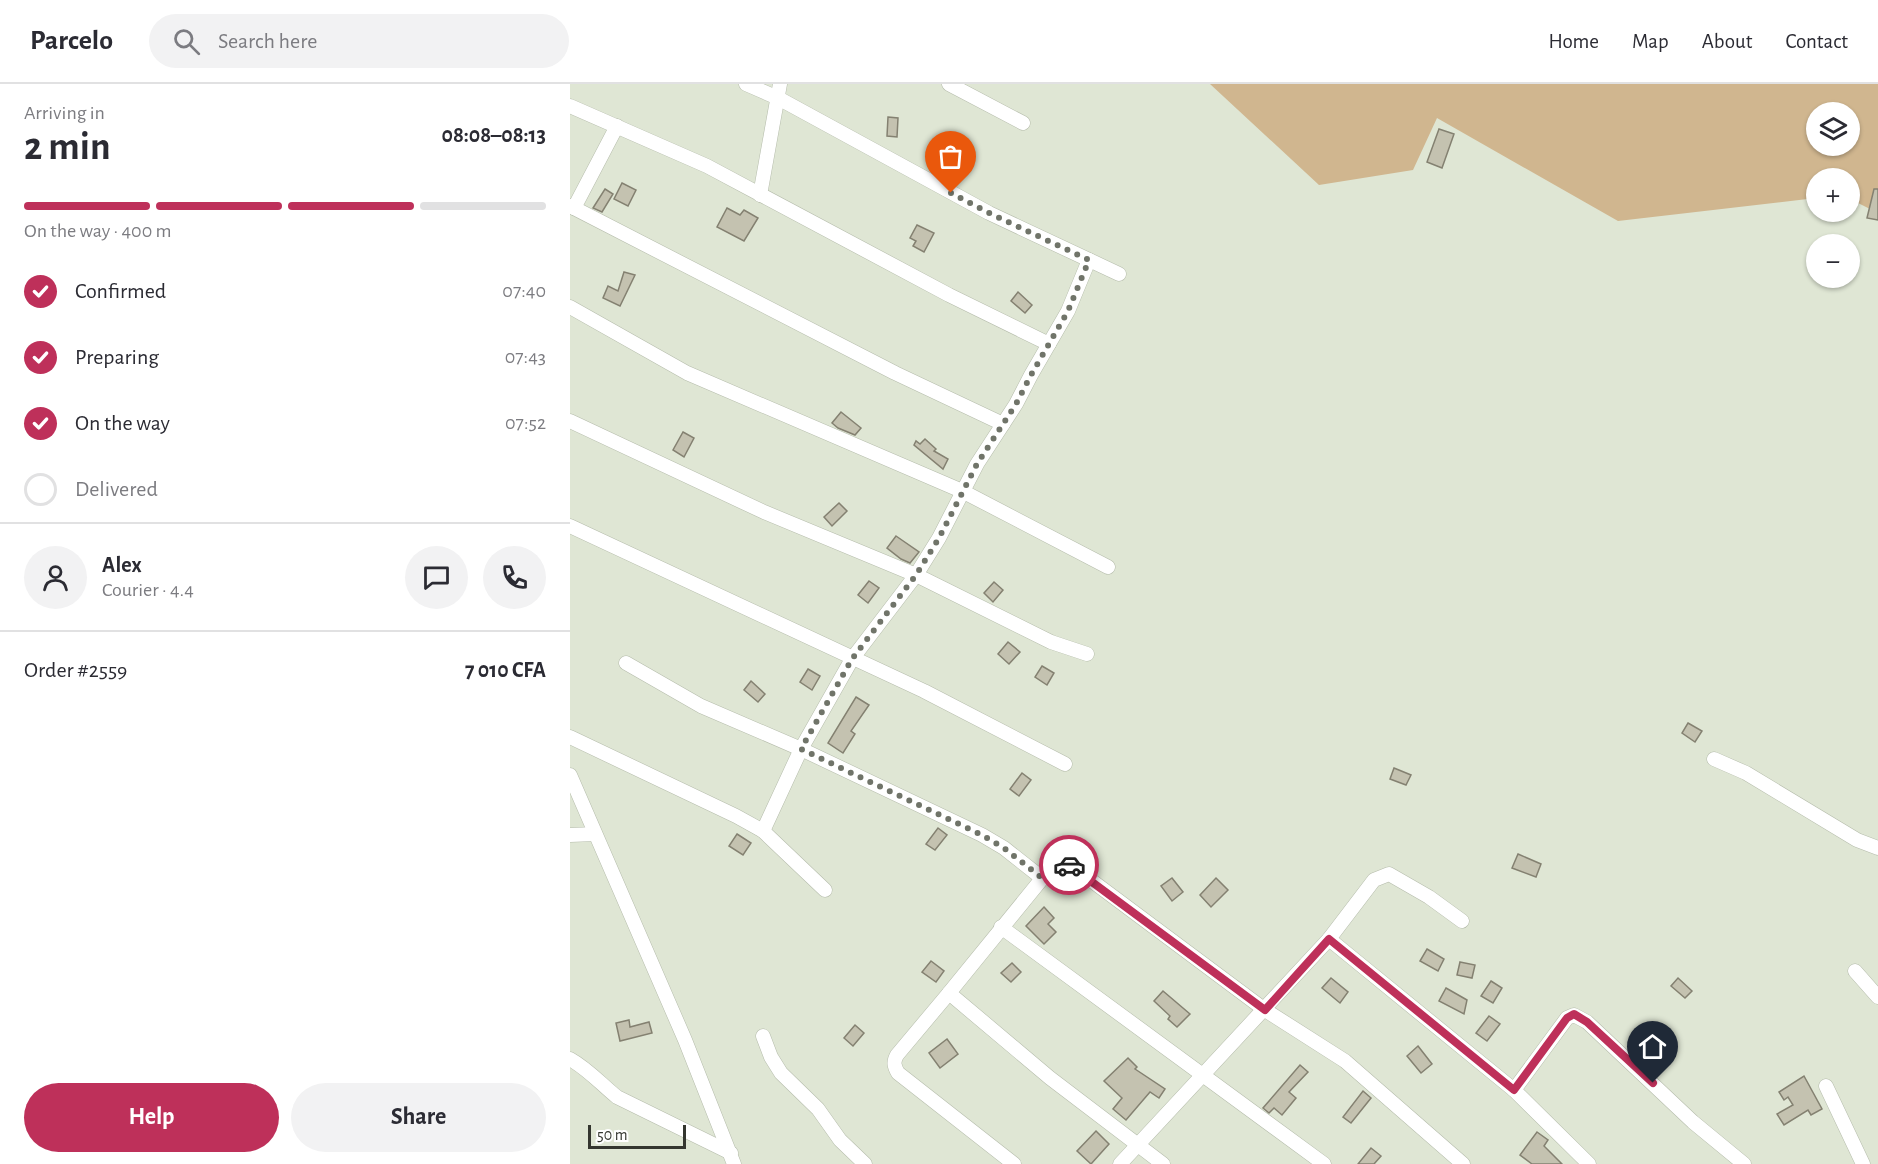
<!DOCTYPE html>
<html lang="en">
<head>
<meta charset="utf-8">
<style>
	body { margin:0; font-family:"Alegreya Sans",sans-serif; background:#f2f2f3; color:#2b2b33; height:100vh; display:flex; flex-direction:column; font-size:22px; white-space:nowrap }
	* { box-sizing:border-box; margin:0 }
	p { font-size:20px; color:#7c7c81 }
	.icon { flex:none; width:33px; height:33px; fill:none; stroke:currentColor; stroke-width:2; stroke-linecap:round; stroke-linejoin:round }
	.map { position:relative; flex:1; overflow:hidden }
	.side { display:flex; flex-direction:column; background:#fff; width:570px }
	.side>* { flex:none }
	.fabs { position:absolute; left:1236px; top:18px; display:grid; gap:12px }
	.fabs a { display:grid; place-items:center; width:54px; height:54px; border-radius:50%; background:#fff; box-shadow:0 2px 4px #0004; font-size:30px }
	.scale { position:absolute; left:18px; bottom:15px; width:98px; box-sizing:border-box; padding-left:6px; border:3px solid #34362f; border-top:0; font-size:16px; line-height:21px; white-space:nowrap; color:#34362f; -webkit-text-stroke:4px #fff; paint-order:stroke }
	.pin { position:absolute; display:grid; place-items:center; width:51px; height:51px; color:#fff; margin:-62px -26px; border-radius:50% 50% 50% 0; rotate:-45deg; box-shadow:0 0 6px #0007 }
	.pin .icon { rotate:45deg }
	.courier { position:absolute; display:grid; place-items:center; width:60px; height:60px; margin:-30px; border:4px solid #be305a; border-radius:50%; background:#fff; color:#222; box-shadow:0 2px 8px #0007 }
	.head em { font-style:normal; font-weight:700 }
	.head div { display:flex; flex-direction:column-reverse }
	.head { display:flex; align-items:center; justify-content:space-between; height:102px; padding:0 24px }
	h1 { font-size:39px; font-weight:700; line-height:45px }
	.bar { display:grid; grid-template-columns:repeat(4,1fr); gap:9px 6px; align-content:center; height:72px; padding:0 24px }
	.bar i { height:8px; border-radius:4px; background:#e1e1e2 }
	.bar .active { background:#be305a }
	.bar p { grid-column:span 4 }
	.line { display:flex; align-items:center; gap:15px; padding:0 24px; border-top:2px solid #e1e1e2 }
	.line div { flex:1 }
	.round { display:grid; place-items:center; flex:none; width:63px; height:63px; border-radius:32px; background:#f2f2f3 }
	ol { padding:0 24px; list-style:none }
	li { display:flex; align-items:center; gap:18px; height:66px }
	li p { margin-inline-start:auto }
	li .icon { padding:6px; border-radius:50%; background:#be305a; color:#fff; stroke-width:4 }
	li:last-child { color:#7c7c81 }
	li i { width:33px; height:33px; border:3px solid #e1e1e2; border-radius:50% }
	.cta { display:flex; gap:12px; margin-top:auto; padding:12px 24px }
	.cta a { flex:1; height:69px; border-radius:36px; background:#be305a; color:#fff; font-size:24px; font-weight:700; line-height:69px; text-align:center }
	.cta a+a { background:#f2f2f3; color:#2b2b33 }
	header { display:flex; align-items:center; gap:36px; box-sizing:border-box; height:84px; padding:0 30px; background:#fff; border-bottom:2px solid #e1e1e2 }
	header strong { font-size:28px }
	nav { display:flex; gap:33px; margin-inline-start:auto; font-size:21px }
	.search { width:420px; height:54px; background:#f2f2f3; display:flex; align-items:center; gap:15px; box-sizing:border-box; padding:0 21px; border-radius:33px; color:#7c7c81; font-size:22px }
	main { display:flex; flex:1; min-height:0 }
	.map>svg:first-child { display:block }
	.green { fill:#d0b68f; fill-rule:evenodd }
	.building { fill:#c4c2b0; stroke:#848171; stroke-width:1.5 }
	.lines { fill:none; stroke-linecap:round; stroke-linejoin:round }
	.minor-casing { stroke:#b5bcab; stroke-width:15 }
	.minor { stroke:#fff; stroke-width:14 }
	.done { stroke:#707469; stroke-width:6; stroke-dasharray:0 10.8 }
	.route { stroke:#be305a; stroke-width:8 }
</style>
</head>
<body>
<header>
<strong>Parcelo</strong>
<div class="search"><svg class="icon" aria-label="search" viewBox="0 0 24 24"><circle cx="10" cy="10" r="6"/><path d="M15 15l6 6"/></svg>Search here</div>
<nav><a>Home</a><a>Map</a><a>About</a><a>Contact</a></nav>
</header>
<main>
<section class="side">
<div class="head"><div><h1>2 min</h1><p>Arriving in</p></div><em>08:08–08:13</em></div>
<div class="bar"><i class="active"></i><i class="active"></i><i class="active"></i><i></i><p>On the way · 400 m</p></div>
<ol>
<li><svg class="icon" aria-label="check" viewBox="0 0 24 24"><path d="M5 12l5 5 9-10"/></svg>Confirmed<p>07:40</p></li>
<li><svg class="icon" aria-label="check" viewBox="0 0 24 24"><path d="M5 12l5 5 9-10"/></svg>Preparing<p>07:43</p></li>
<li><svg class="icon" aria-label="check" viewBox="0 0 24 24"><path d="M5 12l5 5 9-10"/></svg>On the way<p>07:52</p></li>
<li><i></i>Delivered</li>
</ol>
<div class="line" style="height:108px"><a class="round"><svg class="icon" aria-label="person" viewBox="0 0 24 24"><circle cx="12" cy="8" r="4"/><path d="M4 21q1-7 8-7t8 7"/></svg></a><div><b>Alex</b><p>Courier · 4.4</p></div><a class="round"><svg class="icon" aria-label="chat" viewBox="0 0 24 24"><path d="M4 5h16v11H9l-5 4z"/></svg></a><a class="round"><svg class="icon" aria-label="phone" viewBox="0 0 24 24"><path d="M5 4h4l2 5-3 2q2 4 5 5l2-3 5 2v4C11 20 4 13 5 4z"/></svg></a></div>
<div class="line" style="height:78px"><div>Order #2559</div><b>7 010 CFA</b></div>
<div class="cta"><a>Help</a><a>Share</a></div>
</section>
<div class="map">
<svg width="1308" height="1080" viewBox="0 0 1308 1080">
	<rect width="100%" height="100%" fill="#dfe6d4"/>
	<path class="green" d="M640 0H1308V129L1280 115V94H1246V114L1048 137 867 34 843 86 749 101ZM1246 28H1280V62H1246Z"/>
	<g class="building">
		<polygon points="318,33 328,34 327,53 317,52"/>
		<polygon points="869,45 884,50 872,84 857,78"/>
		<polygon points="52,99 66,106 58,122 44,115"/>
		<polygon points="35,105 43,110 32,128 23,124"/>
		<polygon points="1304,105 1308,105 1308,136 1297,134"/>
		<polygon points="157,124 170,131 174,126 188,134 174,157 147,143"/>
		<polygon points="347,141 364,149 354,168 343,162 346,157 340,154"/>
		<polygon points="54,188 65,191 50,222 33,214 38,202 48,207"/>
		<polygon points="448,208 462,221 455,229 441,217"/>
		<polygon points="271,328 291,344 285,351 268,344 262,339"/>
		<polygon points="113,348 124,354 114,373 103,366"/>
		<polygon points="355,355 366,365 364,367 378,375 373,385 344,361 346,357 350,360"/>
		<polygon points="269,419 277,427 262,442 254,433"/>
		<polygon points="326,452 349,468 340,479 331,475 317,464"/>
		<polygon points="299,497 309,504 298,519 288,511"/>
		<polygon points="424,498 433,506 423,518 414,509"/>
		<polygon points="438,558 450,568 439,580 428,570"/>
		<polygon points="472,582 484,589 477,601 465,593"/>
		<polygon points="238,585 250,592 242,606 230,598"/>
		<polygon points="181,597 195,610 188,618 174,606"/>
		<polygon points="286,613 299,621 281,647 285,650 273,669 258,659"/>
		<polygon points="1118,639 1132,647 1125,658 1112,649"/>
		<polygon points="824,684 841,691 836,701 820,695"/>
		<polygon points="452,689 461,696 449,712 440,705"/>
		<polygon points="368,744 377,751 365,766 356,760"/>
		<polygon points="167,750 181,759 173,771 159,762"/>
		<polygon points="948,770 971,780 966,793 942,784"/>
		<polygon points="602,794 613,808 602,817 591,802"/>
		<polygon points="646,794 658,806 641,823 630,811"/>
		<polygon points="474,823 484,834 478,840 486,848 474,860 456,842"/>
		<polygon points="857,865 874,875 868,887 850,877"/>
		<polygon points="361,877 374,887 366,898 352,888"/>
		<polygon points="890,878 905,881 902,894 887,891"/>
		<polygon points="442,879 451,888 441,898 431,889"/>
		<polygon points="761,894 778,908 770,919 752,904"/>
		<polygon points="1108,894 1122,907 1115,914 1101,902"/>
		<polygon points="921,897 932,904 923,919 911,912"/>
		<polygon points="876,904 897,916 894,930 869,917"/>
		<polygon points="593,907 620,930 607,943 598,935 600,932 584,917"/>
		<polygon points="919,932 930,940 917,957 906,949"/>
		<polygon points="59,936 60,943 79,938 82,949 50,957 46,939"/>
		<polygon points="285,941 294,949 283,962 274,954"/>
		<polygon points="1072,944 1080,954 1069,964 1060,955"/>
		<polygon points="377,955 388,970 370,984 359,969"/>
		<polygon points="848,962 862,980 851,989 837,972"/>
		<polygon points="558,974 567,983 565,985 595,1005 589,1014 580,1008 556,1036 543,1025 552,1014 534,997"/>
		<polygon points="730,981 738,988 719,1008 726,1014 712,1031 704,1024 699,1029 693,1024"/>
		<polygon points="1234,992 1252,1025 1241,1031 1238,1026 1214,1041 1207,1030 1223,1021 1218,1013 1214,1016 1209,1008"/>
		<polygon points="793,1007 801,1014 781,1039 773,1033"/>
		<polygon points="526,1047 539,1060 521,1080 507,1067"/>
		<polygon points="967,1048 978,1056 974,1062 992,1080 962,1080 950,1071"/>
		<polygon points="801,1064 811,1072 804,1080 788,1080"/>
	</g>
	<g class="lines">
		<g class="minor-casing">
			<g id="minor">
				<polyline points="176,0 208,14 419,129 549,190"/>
				<polyline points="379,0 453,39"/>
				<polyline points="0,22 137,82 379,211 479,260"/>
				<polyline points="190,111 210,0"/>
				<polyline points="0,122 325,289 433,340"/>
				<polyline points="4,124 47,42"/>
				<polyline points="0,223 117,289 392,407 538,483"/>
				<polyline points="0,337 194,428 346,491 481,558 517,570"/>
				<polyline points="0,442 354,607 495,680"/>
				<polyline points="56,579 131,622 231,665 412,751 434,764 472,794"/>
				<polyline points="0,653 166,732 193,747 255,806"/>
				<polyline points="1144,675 1176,689 1287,756 1308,764"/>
				<polyline points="0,691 115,956 164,1080"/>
				<polyline points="193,747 231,665 282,575 346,491 369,454 407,380 446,320 461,291 498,227 519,176"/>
				<polyline points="0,751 25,750"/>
				<polyline points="431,843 754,1080"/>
				<polyline points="759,855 944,1006 1019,1080"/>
				<polyline points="1285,887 1308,913"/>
				<path d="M379 909 327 971C323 978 324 982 328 989L444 1080"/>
				<polyline points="193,952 201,973 211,989 248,1025 270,1056 295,1080"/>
				<path d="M0 975C18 985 31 1000 47 1013L161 1069"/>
				<polyline points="1256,1002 1293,1080"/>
				<polyline points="944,1006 997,934 1004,931 1017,938 1123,1038 1174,1080"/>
				<polyline points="550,1080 759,855 804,796 819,790 859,813 892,837"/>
				<polyline points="593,1080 480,994 379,909 484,780 491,777 502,782 695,926 775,977 893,1080"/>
			</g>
		</g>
		<use href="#minor" class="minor"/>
	</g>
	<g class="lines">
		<path class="done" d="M381 109 419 129 519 176 498 227 461 291 446 320 407 380 369 454 346 491 282 575 231 665 412 751 434 764 472 794C480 784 486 774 499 781"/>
		<polyline class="route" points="499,781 695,926 759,855 944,1006 997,934 1004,930 1017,938 1083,999"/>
	</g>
</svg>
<div class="fabs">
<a><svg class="icon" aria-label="layers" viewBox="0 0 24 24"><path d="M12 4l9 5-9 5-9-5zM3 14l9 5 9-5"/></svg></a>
<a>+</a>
<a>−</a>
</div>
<div class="scale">50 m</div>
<div class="pin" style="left:381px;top:109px;background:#ea580c"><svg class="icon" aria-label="bag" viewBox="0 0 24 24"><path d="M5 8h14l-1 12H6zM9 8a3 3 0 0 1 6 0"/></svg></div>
<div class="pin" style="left:1083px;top:999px;background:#1f2937"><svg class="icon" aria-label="home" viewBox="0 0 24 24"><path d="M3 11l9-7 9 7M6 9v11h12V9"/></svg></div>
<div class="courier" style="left:499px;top:781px"><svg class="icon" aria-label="car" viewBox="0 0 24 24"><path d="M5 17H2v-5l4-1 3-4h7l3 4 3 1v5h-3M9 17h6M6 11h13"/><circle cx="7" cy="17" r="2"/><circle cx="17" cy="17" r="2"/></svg></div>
</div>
</main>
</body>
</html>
